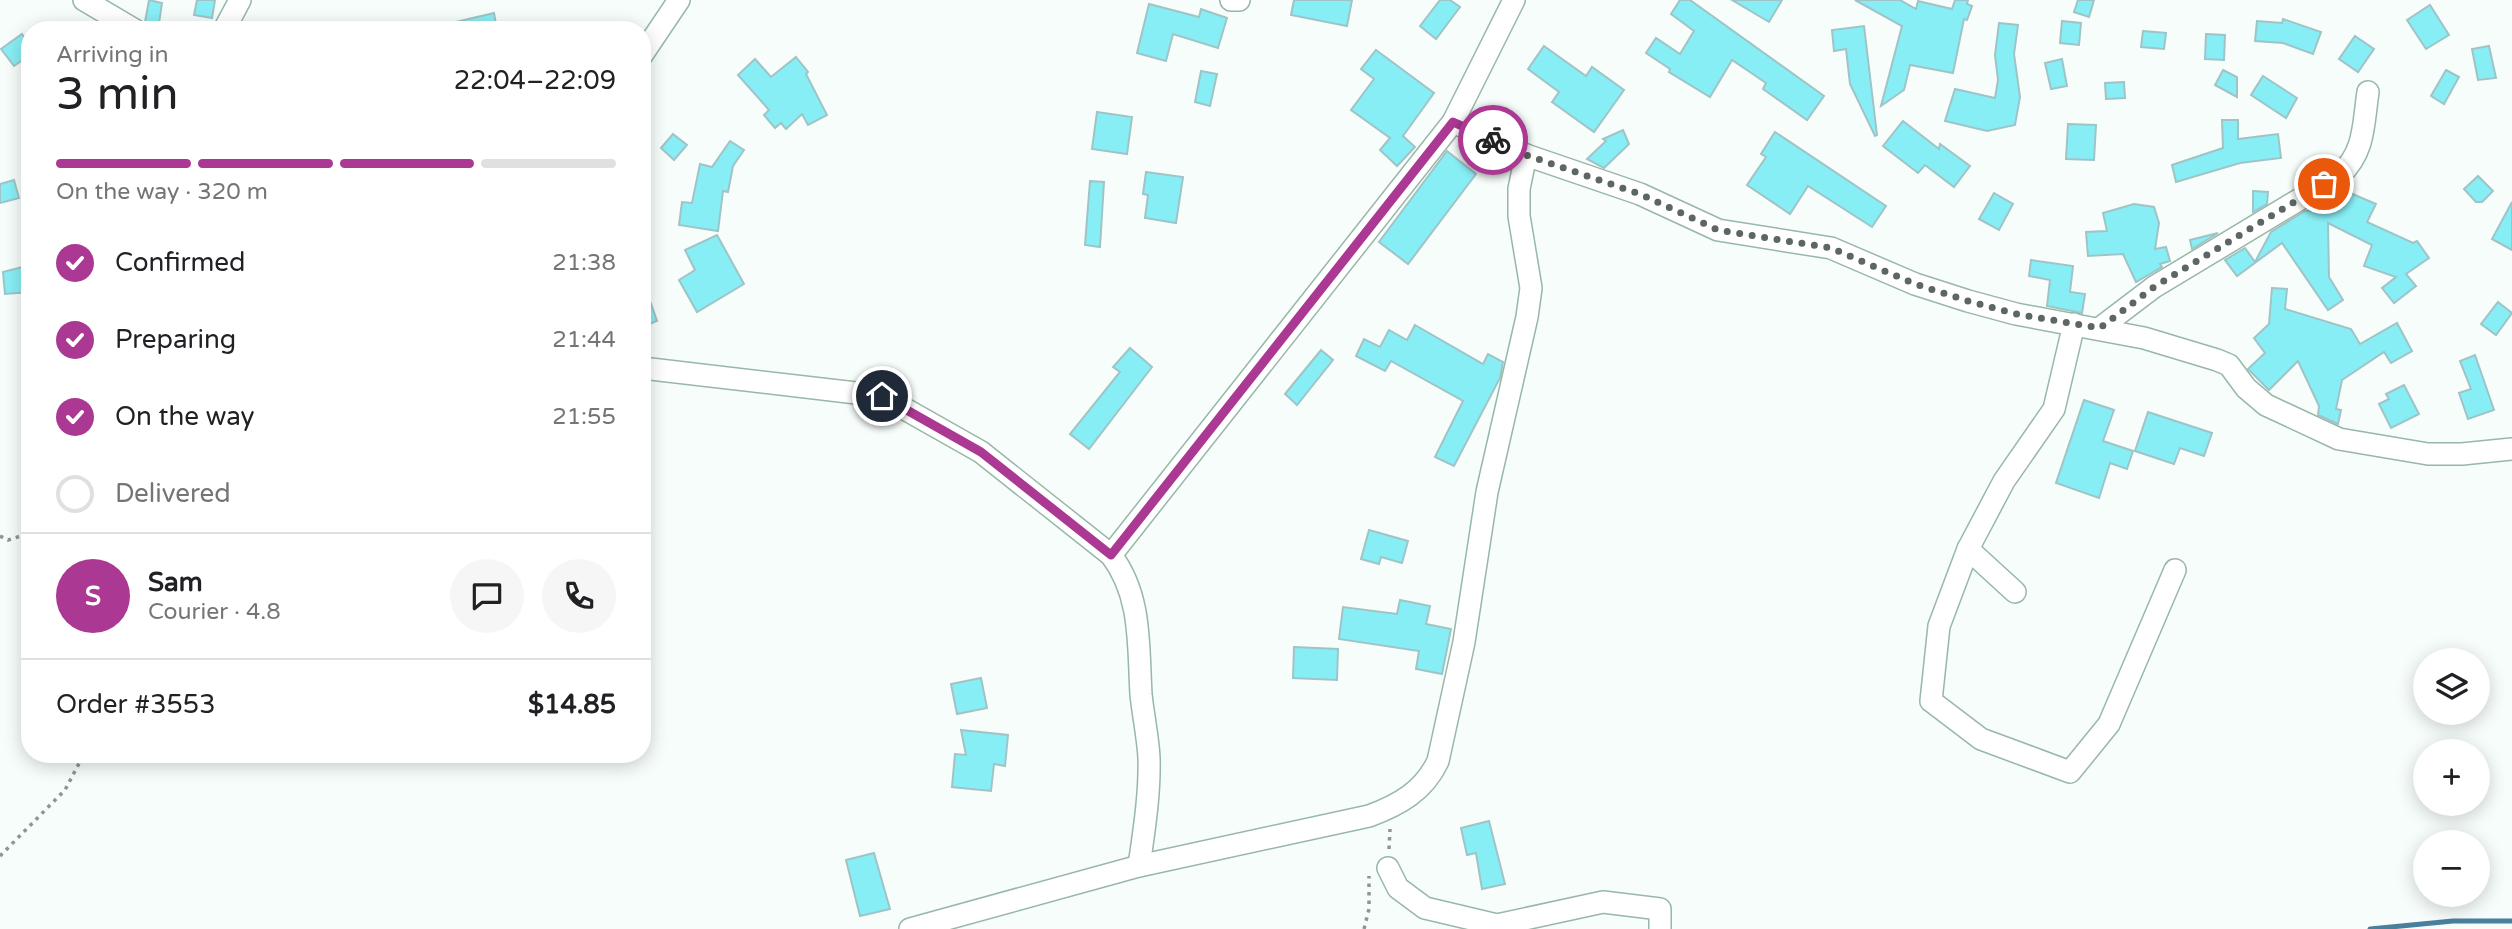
<!DOCTYPE html>
<html lang="en">
<head>
<meta charset="utf-8">
<style>
	body { margin:0; font-family:"Varela Round",sans-serif; background:#f6f6f6; color:#202124; height:100vh; display:flex; flex-direction:column; font-size:26px; white-space:nowrap }
	* { box-sizing:border-box; margin:0 }
	p { font-size:23px; color:#757577 }
	.icon { flex:none; width:38px; height:38px; fill:none; stroke:currentColor; stroke-width:2; stroke-linecap:round; stroke-linejoin:round }
	.map { position:relative; flex:1; overflow:hidden }
	.panel { position:absolute; left:21px; top:21px; width:630px; height:742px; display:flex; flex-direction:column; background:#fff; border-radius:28px; box-shadow:0 4px 18px #0003 }
	.panel>* { flex:none }
	.controls { position:absolute; left:2413px; top:648px; display:grid; gap:14px }
	.controls a { display:grid; place-items:center; width:77px; height:77px; border-radius:50%; background:#fff; box-shadow:0 4px 18px #0003; font-size:35px }
	.pin { position:absolute; display:grid; place-items:center; width:60px; height:60px; color:#fff; margin:-30px; border:4px solid #fff; border-radius:50%; box-shadow:0 2px 7px #0007 }
	.courier { position:absolute; display:grid; place-items:center; width:70px; height:70px; margin:-35px; border:5px solid #ab3892; border-radius:50%; background:#fff; color:#222; box-shadow:0 2px 9px #0007 }
	.head em { font-style:normal; font-weight:600 }
	.head div { display:flex; flex-direction:column-reverse }
	.head { display:flex; align-items:center; justify-content:space-between; height:119px; padding:0 35px }
	h1 { font-size:46px; font-weight:600; line-height:52px }
	.bar { display:grid; grid-template-columns:repeat(4,1fr); gap:10px 7px; align-content:center; height:84px; padding:0 35px }
	.bar i { height:9px; border-radius:5px; background:#e0e0e0 }
	.bar .selected { background:#ab3892 }
	.bar p { grid-column:span 4 }
	.line { display:flex; align-items:center; gap:18px; padding:0 35px; border-top:2px solid #e0e0e0 }
	.line div { flex:1 }
	.round { display:grid; place-items:center; flex:none; width:74px; height:74px; border-radius:37px; background:#f6f6f6 }
	ol { padding:0 35px; list-style:none }
	li { display:flex; align-items:center; gap:21px; height:77px }
	li p { margin-inline-start:auto }
	li .icon { padding:7px; border-radius:50%; background:#ab3892; color:#fff; stroke-width:4 }
	li:last-child { color:#757577 }
	li i { width:38px; height:38px; border:4px solid #e0e0e0; border-radius:50% }
	.map>svg:first-child { display:block }
	.lines { fill:none; stroke-linecap:round; stroke-linejoin:round }
	.stream { stroke:#49809d; stroke-width:5 }
	.building { fill:#88eef5; stroke:#9fc4c7; stroke-width:2 }
	.street-casing { stroke:#97b7a9; stroke-width:24 }
	.path { stroke:#8d9692; stroke-width:3.5; stroke-dasharray:3.5 5; stroke-linecap:butt }
	.street { stroke:#fff; stroke-width:21 }
	.done { stroke:#5c6662; stroke-width:7; stroke-dasharray:0 12.6 }
	.route { stroke:#ab3892; stroke-width:9 }
</style>
</head>
<body>
<div class="map">
<svg width="2512" height="929" viewBox="0 0 2512 929">
	<rect width="100%" height="100%" fill="#f7fdfa"/>
	<g class="lines">
		<polyline class="stream" points="2370,929 2453,921 2512,921"/>
	</g>
	<g class="building">
		<polygon points="149,0 162,3 158,30 148,30 145,22"/>
		<polygon points="197,0 215,0 212,18 194,15"/>
		<polygon points="1294,0 1352,0 1347,26 1291,15"/>
		<polygon points="1440,0 1450,0 1460,7 1436,39 1420,26"/>
		<polygon points="1680,0 1690,0 1824,96 1807,120 1763,89 1766,83 1732,60 1710,97 1669,72 1670,69 1646,53 1656,38 1680,54 1694,31 1671,14"/>
		<polygon points="1732,0 1782,0 1769,22"/>
		<polygon points="1855,0 1900,0 1916,9 1918,1 1952,9 1955,0 1968,0 1967,4 1972,6 1967,20 1964,19 1953,73 1910,65 1904,90 1881,106 1902,26"/>
		<polygon points="2078,0 2094,0 2089,17 2074,12"/>
		<polygon points="1149,4 1199,17 1201,9 1227,18 1218,48 1173,34 1166,61 1137,53"/>
		<polygon points="2430,5 2449,35 2426,49 2407,20"/>
		<polygon points="494,13 497,30 447,30 447,24"/>
		<polygon points="2283,19 2321,32 2313,54 2283,43 2255,41 2257,21 2282,23"/>
		<polygon points="2062,21 2081,23 2079,45 2060,43"/>
		<polygon points="1999,23 2018,25 2014,54 2020,97 2015,125 1987,131 1945,121 1955,89 1995,98 1998,80 1995,55"/>
		<polygon points="1864,26 1877,135 1875,136 1850,84 1846,49 1834,51 1832,30"/>
		<polygon points="2143,31 2166,33 2164,49 2141,47"/>
		<polygon points="22,34 30,45 30,55 14,66 1,49"/>
		<polygon points="2206,34 2225,35 2224,60 2205,59"/>
		<polygon points="2355,36 2374,49 2358,72 2339,59"/>
		<polygon points="1544,46 1586,76 1592,67 1624,90 1594,132 1552,102 1559,92 1528,69"/>
		<polygon points="2489,46 2496,78 2478,80 2472,49"/>
		<polygon points="1376,50 1434,93 1403,136 1415,147 1397,166 1380,150 1390,138 1351,110 1374,79 1361,69"/>
		<polygon points="796,57 808,72 806,74 827,115 808,125 802,114 786,129 781,123 775,128 764,115 769,110 738,75 755,59 771,77"/>
		<polygon points="2062,59 2067,86 2051,89 2045,63"/>
		<polygon points="2223,70 2237,77 2237,97 2215,85"/>
		<polygon points="2446,70 2459,77 2444,104 2431,96"/>
		<polygon points="1201,71 1217,74 1210,106 1195,102"/>
		<polygon points="2263,76 2297,98 2286,118 2251,95"/>
		<polygon points="2124,82 2125,98 2106,99 2105,83"/>
		<polygon points="1097,112 1132,117 1127,154 1092,149"/>
		<polygon points="2222,120 2238,120 2238,139 2278,134 2281,158 2240,163 2176,182 2172,165 2223,148"/>
		<polygon points="1903,121 1939,149 1940,144 1970,166 1954,187 1925,165 1918,173 1883,146"/>
		<polygon points="2068,124 2096,125 2094,160 2066,159"/>
		<polygon points="1623,130 1629,144 1604,168 1587,159 1606,141 1603,139"/>
		<polygon points="1775,132 1886,206 1872,227 1808,186 1790,214 1747,185 1766,157 1761,154"/>
		<polygon points="673,134 687,145 674,160 661,148"/>
		<polygon points="730,141 744,150 733,166 728,192 723,191 718,231 679,225 682,202 692,203 700,164 712,167"/>
		<polygon points="1447,151 1476,174 1408,264 1379,242"/>
		<polygon points="1146,172 1183,177 1176,223 1145,218 1148,195 1143,194"/>
		<polygon points="2478,176 2493,191 2482,202 2476,202 2464,189"/>
		<polygon points="14,180 19,198 0,203 0,184"/>
		<polygon points="1090,181 1104,182 1100,247 1085,245"/>
		<polygon points="2341,189 2376,204 2367,222 2413,243 2417,241 2429,258 2406,274 2416,286 2394,303 2382,288 2396,277 2364,266 2372,245 2328,223 2329,277 2343,300 2328,310 2282,243 2237,276 2225,260 2245,248 2255,262 2271,232 2305,211 2321,209 2321,201"/>
		<polygon points="2253,191 2268,192 2267,204 2253,212"/>
		<polygon points="1994,193 2013,204 1999,230 1979,219"/>
		<polygon points="2512,202 2512,250 2492,239"/>
		<polygon points="2134,204 2154,207 2159,223 2155,249 2166,247 2170,261 2160,264 2162,267 2136,282 2123,254 2088,256 2086,232 2107,231 2103,213"/>
		<polygon points="2218,233 2192,249 2190,240"/>
		<polygon points="717,235 744,284 697,312 679,280 695,270 685,250"/>
		<polygon points="2031,260 2073,266 2070,292 2085,294 2082,313 2047,306 2050,280 2029,276"/>
		<polygon points="30,265 30,292 5,294 3,272"/>
		<polygon points="642,278 657,321 642,327"/>
		<polygon points="2272,288 2287,289 2285,309 2351,329 2360,344 2397,323 2412,351 2391,363 2384,352 2342,380 2336,409 2341,410 2338,424 2318,415 2319,406 2298,361 2269,390 2248,369 2265,353 2254,338 2269,324"/>
		<polygon points="2498,302 2512,313 2496,335 2481,324"/>
		<polygon points="1415,325 1483,364 1488,354 1503,362 1500,378 1454,466 1435,457 1463,401 1391,361 1385,371 1356,356 1364,339 1380,347 1389,330 1407,340"/>
		<polygon points="1130,348 1152,367 1089,449 1070,434 1120,372 1113,367"/>
		<polygon points="1321,350 1333,360 1297,405 1285,394"/>
		<polygon points="2475,355 2494,410 2468,419 2459,393 2471,389 2460,361"/>
		<polygon points="2404,385 2419,414 2391,428 2379,404 2389,399 2386,394"/>
		<polygon points="2084,400 2114,410 2103,441 2133,451 2127,469 2110,463 2099,498 2056,483"/>
		<polygon points="2148,412 2212,433 2204,456 2180,448 2174,464 2135,451"/>
		<polygon points="1369,530 1408,541 1402,563 1381,557 1379,564 1361,559"/>
		<polygon points="1400,600 1430,606 1426,624 1451,629 1442,674 1416,669 1419,651 1339,639 1343,607 1397,614"/>
		<polygon points="1294,647 1338,649 1337,680 1293,678"/>
		<polygon points="981,678 987,708 957,714 951,684"/>
		<polygon points="961,730 1008,735 1005,766 994,764 991,791 952,787 955,754 966,755"/>
		<polygon points="1489,821 1505,884 1482,889 1476,853 1467,855 1461,828"/>
		<polygon points="874,853 890,909 860,916 846,860"/>
	</g>
	<g class="lines">
		<g class="street-casing">
			<g id="street">
				<polyline points="84,0 135,30"/>
				<polyline points="1231,0 1239,0"/>
				<polyline points="224,30 240,0"/>
				<polyline points="642,55 679,0"/>
				<polyline points="1453,122 1526,155 1640,194 1718,230 1831,248 1915,284 1968,301 2016,314 2144,338 2217,360 2229,365 2246,388 2266,405 2339,439 2428,454 2462,454 2512,449"/>
				<path d="M2100 328 2154 287 2340 175C2365 151 2363 126 2368 92"/>
				<path d="M642 368 882 396 981 452 1111 555C1142 596 1138 644 1141 694 1143 715 1148 737 1149 758 1150 794 1144 831 1139 866"/>
				<polyline points="1968,549 1939,626 1931,701 1981,739 2070,772 2109,724 2175,570"/>
				<polyline points="1111,555 1453,122 1514,0"/>
				<polyline points="2015,592 1968,549 2004,481 2054,409 2074,324"/>
				<polyline points="1388,868 1398,888 1425,908 1497,925 1603,902 1660,909 1660,929"/>
				<path d="M910 929 1139 866 1369 816C1399 805 1424 791 1438 761L1464 642 1487 492 1527 317 1531 288 1519 216V189L1526 155"/>
			</g>
		</g>
		<g class="path">
			<polyline points="0,536 8,540 30,533"/>
			<polyline points="1389,849 1390,829"/>
			<polyline points="0,856 65,790 84,754"/>
			<polyline points="1364,929 1369,909 1369,876"/>
		</g>
		<use href="#street" class="street"/>
	</g>
	<g class="lines">
		<polyline class="done" points="1493,140 1526,155 1640,194 1718,230 1831,248 1915,284 1968,301 2016,314 2100,328 2154,287 2324,184"/>
		<polyline class="route" points="882,396 981,452 1111,555 1453,122 1493,140"/>
	</g>
</svg>
<div class="controls">
<a><svg class="icon" aria-label="layers" viewBox="0 0 24 24"><path d="M12 4l9 5-9 5-9-5zM3 14l9 5 9-5"/></svg></a>
<a>+</a>
<a>−</a>
</div>
<div class="pin" style="left:2324px;top:184px;background:#ea580c"><svg class="icon" aria-label="bag" viewBox="0 0 24 24"><path d="M5 8h14l-1 12H6zM9 8a3 3 0 0 1 6 0"/></svg></div>
<div class="pin" style="left:882px;top:396px;background:#1f2937"><svg class="icon" aria-label="home" viewBox="0 0 24 24"><path d="M3 11l9-7 9 7M6 9v11h12V9"/></svg></div>
<div class="courier" style="left:1493px;top:140px"><svg class="icon" aria-label="bike" viewBox="0 0 24 24"><circle cx="6" cy="16" r="4"/><circle cx="18" cy="16" r="4"/><path d="M6 16l4-8h5l3 8M10 8l3 8H6M13 5h3"/></svg></div>
<section class="panel">
<div class="head"><div><h1>3 min</h1><p>Arriving in</p></div><em>22:04–22:09</em></div>
<div class="bar"><i class="selected"></i><i class="selected"></i><i class="selected"></i><i></i><p>On the way · 320 m</p></div>
<ol>
<li><svg class="icon" aria-label="check" viewBox="0 0 24 24"><path d="M5 12l5 5 9-10"/></svg>Confirmed<p>21:38</p></li>
<li><svg class="icon" aria-label="check" viewBox="0 0 24 24"><path d="M5 12l5 5 9-10"/></svg>Preparing<p>21:44</p></li>
<li><svg class="icon" aria-label="check" viewBox="0 0 24 24"><path d="M5 12l5 5 9-10"/></svg>On the way<p>21:55</p></li>
<li><i></i>Delivered</li>
</ol>
<div class="line" style="height:126px"><b class="round" style="background:#ab3892;color:#fff">S</b><div><b>Sam</b><p>Courier · 4.8</p></div><a class="round"><svg class="icon" aria-label="chat" viewBox="0 0 24 24"><path d="M4 5h16v11H9l-5 4z"/></svg></a><a class="round"><svg class="icon" aria-label="phone" viewBox="0 0 24 24"><path d="M5 4h4l2 5-3 2q2 4 5 5l2-3 5 2v4C11 20 4 13 5 4z"/></svg></a></div>
<div class="line" style="height:91px"><div>Order #3553</div><b>$14.85</b></div>
</section>
</div>
</body>
</html>
